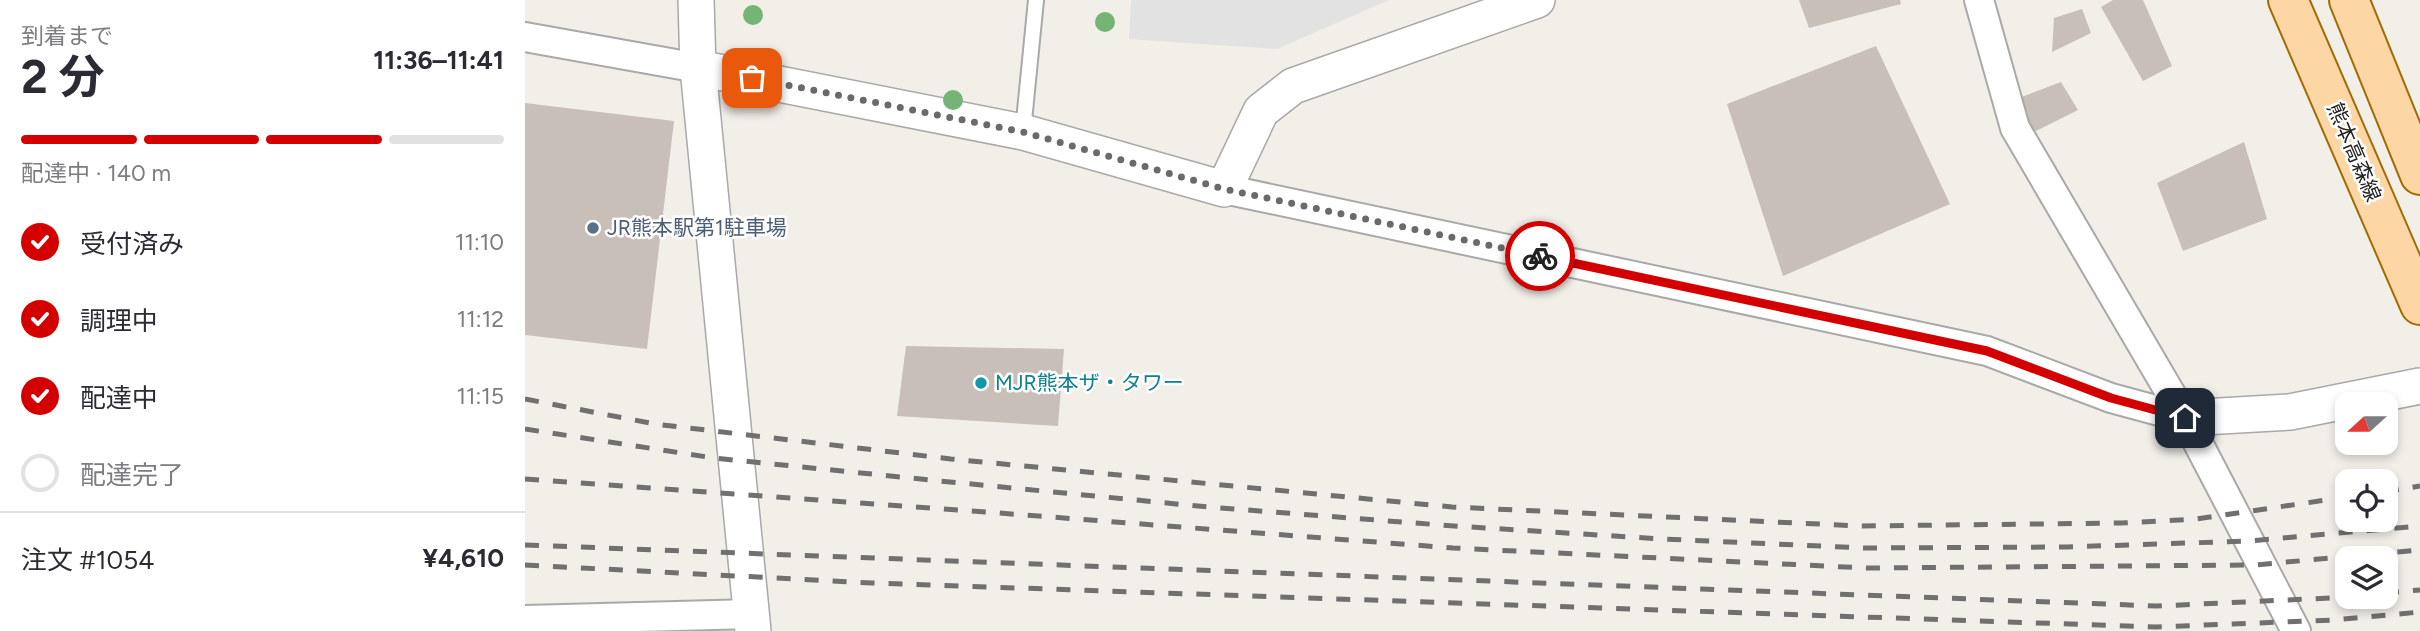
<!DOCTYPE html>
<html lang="ja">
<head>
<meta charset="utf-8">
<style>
	body { margin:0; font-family:Figtree,"Noto Sans JP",sans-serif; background:#f7f7f7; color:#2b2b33; height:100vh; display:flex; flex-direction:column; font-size:26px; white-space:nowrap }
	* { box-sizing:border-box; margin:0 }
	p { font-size:23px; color:#7c7c81 }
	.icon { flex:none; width:38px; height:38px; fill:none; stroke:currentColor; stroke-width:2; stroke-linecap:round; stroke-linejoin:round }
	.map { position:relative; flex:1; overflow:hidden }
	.sheet { display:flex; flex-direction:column; background:#fff; width:525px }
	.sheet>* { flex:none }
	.needle { width:46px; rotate:249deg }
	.buttons { position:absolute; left:1810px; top:392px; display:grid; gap:14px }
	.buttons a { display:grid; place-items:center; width:63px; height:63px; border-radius:14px; background:#fff; box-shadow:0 4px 10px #0003; font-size:35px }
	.pin { position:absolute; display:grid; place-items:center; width:60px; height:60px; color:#fff; margin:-30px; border-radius:14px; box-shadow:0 4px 10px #0006 }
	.courier { position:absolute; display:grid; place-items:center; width:70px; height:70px; margin:-35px; border:5px solid #d40000; border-radius:50%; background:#fff; color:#222; box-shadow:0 2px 9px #0007 }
	.overview em { font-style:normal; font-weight:700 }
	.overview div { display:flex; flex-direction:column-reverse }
	.overview { display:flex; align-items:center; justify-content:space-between; height:119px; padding:0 21px }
	h1 { font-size:46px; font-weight:700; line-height:52px }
	.bar { display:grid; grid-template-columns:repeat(4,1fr); gap:10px 7px; align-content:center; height:84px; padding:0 21px }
	.bar i { height:9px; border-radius:5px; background:#e1e1e2 }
	.bar .on { background:#d40000 }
	.bar p { grid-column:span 4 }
	.line { display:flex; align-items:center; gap:18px; padding:0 21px; border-top:2px solid #e1e1e2 }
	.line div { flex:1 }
	ol { padding:0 21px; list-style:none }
	li { display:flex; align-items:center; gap:21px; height:77px }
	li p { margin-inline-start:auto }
	li .icon { padding:7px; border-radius:50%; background:#d40000; color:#fff; stroke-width:4 }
	li:last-child { color:#7c7c81 }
	li i { width:38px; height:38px; border:4px solid #e1e1e2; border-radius:50% }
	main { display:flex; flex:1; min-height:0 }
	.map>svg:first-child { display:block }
	.parking { fill:#e2e2e2 }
	.building { fill:#c7bfb8 }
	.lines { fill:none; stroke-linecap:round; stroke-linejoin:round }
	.service-casing { stroke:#a9a9a9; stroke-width:18 }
	.minor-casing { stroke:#a9a9a9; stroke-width:32 }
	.tertiary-casing { stroke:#a9a9a9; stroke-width:38 }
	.primary-casing { stroke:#a06b00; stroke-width:42 }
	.service { stroke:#fff; stroke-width:14 }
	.minor { stroke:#fff; stroke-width:28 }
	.tertiary { stroke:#fff; stroke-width:35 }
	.primary { stroke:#fcd6a4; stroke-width:38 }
	.rail { stroke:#707070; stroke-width:5; stroke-dasharray:14 14; stroke-linecap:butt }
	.tree { fill:#74b475 }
	.done { stroke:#6b6a68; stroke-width:7; stroke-dasharray:0 12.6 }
	.route { stroke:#d40000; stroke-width:9 }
	.service-dot { fill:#5c6f8a; stroke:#fff; stroke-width:2.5 }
	.culture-dot { fill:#0f9aa8; stroke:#fff; stroke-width:2.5 }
	.labels { text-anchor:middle; stroke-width:5; stroke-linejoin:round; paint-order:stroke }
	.street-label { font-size:21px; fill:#222; stroke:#fff }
	.service-label { font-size:21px; fill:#4e5e75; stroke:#fff; text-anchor:start }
	.culture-label { font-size:21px; fill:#0d838f; stroke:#fff; text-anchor:start }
</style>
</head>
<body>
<main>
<section class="sheet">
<div class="overview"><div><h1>2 分</h1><p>到着まで</p></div><em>11:36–11:41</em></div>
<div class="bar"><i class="on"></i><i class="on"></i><i class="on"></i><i></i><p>配達中 · 140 m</p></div>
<ol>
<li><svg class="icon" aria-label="check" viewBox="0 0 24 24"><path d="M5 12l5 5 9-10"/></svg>受付済み<p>11:10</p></li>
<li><svg class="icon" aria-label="check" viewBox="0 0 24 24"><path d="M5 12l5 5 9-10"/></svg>調理中<p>11:12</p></li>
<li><svg class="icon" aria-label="check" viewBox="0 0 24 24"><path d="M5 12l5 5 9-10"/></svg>配達中<p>11:15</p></li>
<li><i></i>配達完了</li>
</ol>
<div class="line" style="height:91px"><div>注文 #1054</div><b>¥4,610</b></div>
</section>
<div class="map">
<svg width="1895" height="631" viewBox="0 0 1895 631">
	<rect width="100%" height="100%" fill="#f2efe9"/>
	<polygon class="parking" points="606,0 864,0 752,49 604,39"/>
	<g class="building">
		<polygon points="1274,0 1375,0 1376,4 1284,28"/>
		<polygon points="1588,0 1618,0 1647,66 1618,81 1576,7"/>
		<polygon points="1557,9 1566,33 1527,52 1529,18"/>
		<polygon points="1351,46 1425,204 1258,276 1202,104"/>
		<polygon points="1536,82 1553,110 1507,133 1494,98"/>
		<polygon points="0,103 149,121 122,349 0,335"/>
		<polygon points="1719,142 1742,219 1658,251 1632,183"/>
		<polygon points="381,346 539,349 533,426 372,416"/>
	</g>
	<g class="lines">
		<g class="service-casing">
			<polyline id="service" points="498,131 511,0"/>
		</g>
		<g class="minor-casing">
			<g id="minor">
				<polyline points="1454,0 1490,128 1660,418 1771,631"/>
				<polyline points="0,37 173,68"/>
				<polyline points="699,189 1462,351 1586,398 1660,418"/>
				<polyline points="0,620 227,614"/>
			</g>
		</g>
		<g class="tertiary-casing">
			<g id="tertiary">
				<polyline points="171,0 173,68 228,631"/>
				<polyline points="173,68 498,132 699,189 736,111 768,86 1012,0"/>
				<polyline points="1660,418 1765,412 1895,386"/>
			</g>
		</g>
		<g class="primary-casing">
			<g id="primary">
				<polyline points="1763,0 1895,305"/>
				<polyline points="1824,0 1895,175"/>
			</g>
		</g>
		<use href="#service" class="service"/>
		<use href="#minor" class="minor"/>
		<use href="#tertiary" class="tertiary"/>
		<use href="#primary" class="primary"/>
		<g class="rail">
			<polyline points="0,399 130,424 426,459 927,507 1336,526 1596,523 1671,519 1822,497"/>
			<polyline points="0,429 189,458 415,481 683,507 929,526 1138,539 1340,548 1542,547 1723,541 1895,526"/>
			<polyline points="0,479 474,513 928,548 1341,568 1729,565 1895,550"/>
			<polyline points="1860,492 1895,486"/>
			<polyline points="0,545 1632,606 1827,597"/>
			<polyline points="0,565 347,583 1631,627 1808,620 1895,612"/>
			<polyline points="1860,593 1895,590"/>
		</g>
	</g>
	<g class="tree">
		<circle cx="228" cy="15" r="10"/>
		<circle cx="580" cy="22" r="10"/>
		<circle cx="428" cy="100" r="10"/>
	</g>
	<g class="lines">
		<polyline class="done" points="227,78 498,132 699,189 1015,256"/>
		<polyline class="route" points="1015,256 1462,351 1586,398 1660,418"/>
	</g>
	<circle class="service-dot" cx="68" cy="228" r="7"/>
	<circle class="culture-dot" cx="456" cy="383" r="7"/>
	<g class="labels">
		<g class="street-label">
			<text transform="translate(1829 152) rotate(67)" y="7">熊本高森線</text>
		</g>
		<g class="service-label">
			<text x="82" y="235">JR熊本駅第1駐車場</text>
		</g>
		<g class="culture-label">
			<text x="470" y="390">MJR熊本ザ・タワー</text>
		</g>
	</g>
</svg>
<div class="buttons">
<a><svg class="needle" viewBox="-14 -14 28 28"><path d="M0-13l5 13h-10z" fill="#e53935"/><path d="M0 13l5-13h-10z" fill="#7c7c81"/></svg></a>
<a><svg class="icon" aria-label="locate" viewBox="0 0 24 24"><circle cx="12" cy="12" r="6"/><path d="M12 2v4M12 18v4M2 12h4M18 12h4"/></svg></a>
<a><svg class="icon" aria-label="layers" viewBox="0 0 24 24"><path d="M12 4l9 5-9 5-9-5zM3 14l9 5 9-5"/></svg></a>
</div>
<div class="pin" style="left:227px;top:78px;background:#ea580c"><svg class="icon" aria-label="bag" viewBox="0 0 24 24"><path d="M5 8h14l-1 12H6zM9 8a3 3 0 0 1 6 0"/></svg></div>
<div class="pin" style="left:1660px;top:418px;background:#1f2937"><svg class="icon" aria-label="home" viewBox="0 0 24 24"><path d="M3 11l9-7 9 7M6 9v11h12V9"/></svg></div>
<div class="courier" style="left:1015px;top:256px"><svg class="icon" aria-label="bike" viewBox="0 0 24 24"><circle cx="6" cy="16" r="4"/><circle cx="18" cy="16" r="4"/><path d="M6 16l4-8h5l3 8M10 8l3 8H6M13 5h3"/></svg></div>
</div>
</main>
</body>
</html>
